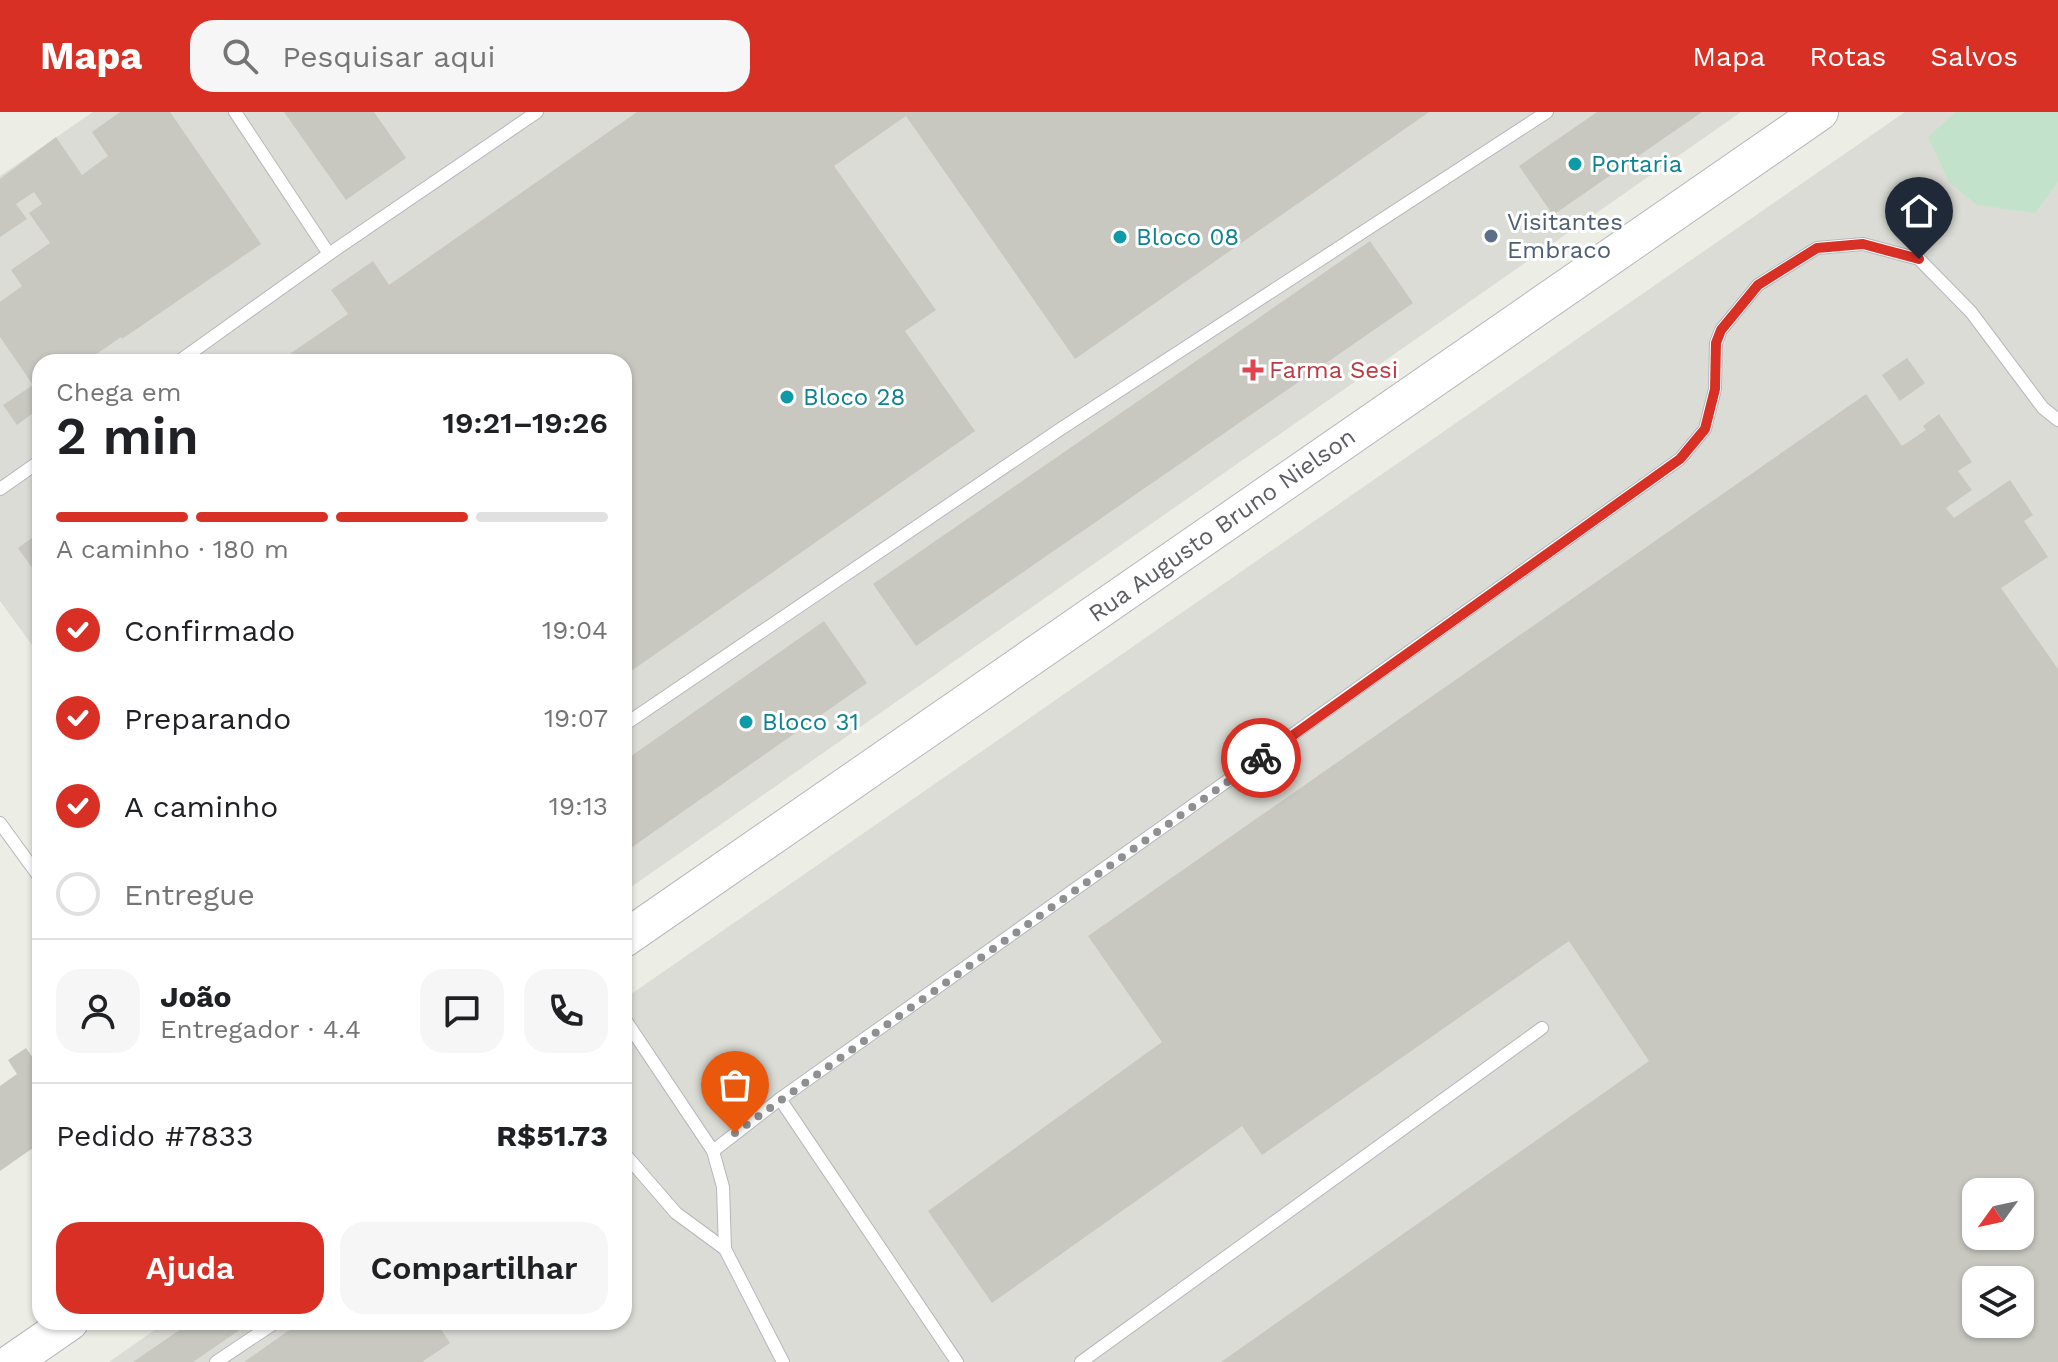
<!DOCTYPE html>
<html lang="pt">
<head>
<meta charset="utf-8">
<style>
	body { margin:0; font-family:"Work Sans",sans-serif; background:#f6f6f6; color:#202124; height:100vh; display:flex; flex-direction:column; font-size:30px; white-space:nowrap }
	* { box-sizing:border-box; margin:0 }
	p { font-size:26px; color:#757577 }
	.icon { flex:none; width:44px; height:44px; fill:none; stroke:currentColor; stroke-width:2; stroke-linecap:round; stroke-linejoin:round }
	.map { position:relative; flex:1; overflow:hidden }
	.drawer { position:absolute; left:32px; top:242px; width:600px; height:976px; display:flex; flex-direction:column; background:#fff; border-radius:24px; box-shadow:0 2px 6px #0004 }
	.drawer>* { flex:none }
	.needle { width:52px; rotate:237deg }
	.fabs { position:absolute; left:1962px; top:1066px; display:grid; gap:16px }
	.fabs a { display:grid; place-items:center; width:72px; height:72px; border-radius:16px; background:#fff; box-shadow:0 2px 6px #0004; font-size:40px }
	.pin { position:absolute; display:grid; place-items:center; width:68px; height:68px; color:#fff; margin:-82px -34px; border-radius:50% 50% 50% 0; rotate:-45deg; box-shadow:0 0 8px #0007 }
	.pin .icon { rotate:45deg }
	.courier { position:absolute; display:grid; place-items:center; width:80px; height:80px; margin:-40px; border:6px solid #d93025; border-radius:50%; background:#fff; color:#222; box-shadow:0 2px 10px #0007 }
	.summary em { font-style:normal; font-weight:600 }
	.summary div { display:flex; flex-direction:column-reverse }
	.summary { display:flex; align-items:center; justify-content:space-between; height:136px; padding:0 24px }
	h1 { font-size:52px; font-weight:600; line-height:60px }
	.bar { display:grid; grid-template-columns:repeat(4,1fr); gap:12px 8px; align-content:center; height:96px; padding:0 24px }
	.bar i { height:10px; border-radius:6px; background:#e0e0e0 }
	.bar .on { background:#d93025 }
	.bar p { grid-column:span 4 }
	.line { display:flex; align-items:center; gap:20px; padding:0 24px; border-top:2px solid #e0e0e0 }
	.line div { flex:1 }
	.round { display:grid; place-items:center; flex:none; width:84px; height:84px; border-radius:24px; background:#f6f6f6 }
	ol { padding:0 24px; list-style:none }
	li { display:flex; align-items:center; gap:24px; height:88px }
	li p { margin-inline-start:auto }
	li .icon { padding:8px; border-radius:50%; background:#d93025; color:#fff; stroke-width:4 }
	li:last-child { color:#757577 }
	li i { width:44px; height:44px; border:4px solid #e0e0e0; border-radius:50% }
	.action { display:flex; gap:16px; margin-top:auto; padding:16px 24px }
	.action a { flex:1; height:92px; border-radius:24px; background:#d93025; color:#fff; font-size:32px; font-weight:600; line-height:92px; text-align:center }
	.action a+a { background:#f6f6f6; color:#202124 }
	header { display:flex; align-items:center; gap:48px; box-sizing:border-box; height:112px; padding:0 40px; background:#d93025; color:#fff }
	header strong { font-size:38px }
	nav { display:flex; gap:44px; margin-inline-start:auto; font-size:28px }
	.search { width:560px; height:72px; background:#f6f6f6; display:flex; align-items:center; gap:20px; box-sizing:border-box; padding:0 28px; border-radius:24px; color:#757577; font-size:30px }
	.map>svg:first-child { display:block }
	.industrial { fill:#dcdcd6; fill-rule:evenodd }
	.green { fill:#c3e2cc }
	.building { fill:#c8c8c1; fill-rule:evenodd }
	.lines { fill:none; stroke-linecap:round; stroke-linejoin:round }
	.service-casing { stroke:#b6b7bd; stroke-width:14 }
	.secondary-casing { stroke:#b7b8bf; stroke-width:38 }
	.service { stroke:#fff; stroke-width:12 }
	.secondary { stroke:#fff; stroke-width:36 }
	.done { stroke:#8e8f90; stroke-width:8; stroke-dasharray:0 14.4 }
	.route { stroke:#d93025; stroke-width:10 }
	.culture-dot { fill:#0f9aa8; stroke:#fff; stroke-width:3 }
	.service-dot { fill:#5c6f8a; stroke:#fff; stroke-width:3 }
	.health-dot { fill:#e0444e; stroke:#fff; stroke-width:3 }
	.labels { text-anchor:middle; stroke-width:6; stroke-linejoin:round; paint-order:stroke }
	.culture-label { font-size:24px; fill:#0d838f; stroke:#fff; text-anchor:start }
	.service-label { font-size:24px; fill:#4e5e75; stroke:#fff; text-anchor:start }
	.health-label { font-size:24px; fill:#be3a42; stroke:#fff; text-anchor:start }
	.street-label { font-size:24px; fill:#5c5d63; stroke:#fff }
</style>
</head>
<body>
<header>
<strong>Mapa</strong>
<div class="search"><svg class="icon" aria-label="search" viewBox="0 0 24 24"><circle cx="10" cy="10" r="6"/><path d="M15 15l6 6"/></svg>Pesquisar aqui</div>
<nav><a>Mapa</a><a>Rotas</a><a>Salvos</a></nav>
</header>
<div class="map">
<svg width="2058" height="1250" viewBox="0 0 2058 1250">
	<rect width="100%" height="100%" fill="#ecede4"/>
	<g class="industrial">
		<polygon points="93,0 1741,0 624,780 624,250 40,250 40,544 0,489 0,64"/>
		<path d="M1905 0H2058V1250H109L166 1210H624V887ZM1976 1080H2020V1124H1976ZM1976 1168H2020V1212H1976Z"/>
	</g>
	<polygon class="green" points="1956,0 2058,0 2058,70 2035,101 1977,93 1949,70 1928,25"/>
	<g class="building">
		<polygon points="120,0 170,0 261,132 122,227 121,225 85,250 40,250 40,296 17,313 3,293 33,273 0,225 0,190 22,174 11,158 50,131 29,101 42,92 34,80 16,92 27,107 0,125 0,67 56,25 82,63 108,44 92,20"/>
		<polygon points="284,0 374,0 406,46 346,88"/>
		<polygon points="637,0 1429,0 1075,247 906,4 834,54 936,198 905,219 975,319 624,564 624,250 278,250 348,202 331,178 373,149 389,173"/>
		<polygon points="1597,0 1702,0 1553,103 1519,54"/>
		<polygon points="1370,129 1413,191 916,534 873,472"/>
		<polygon points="1907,246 1925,271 1900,289 1882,263"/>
		<path d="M1866 282 1902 334 1926 318 1923 314 1939 302 1972 350 1958 359 1972 378 1946 396 1954 406 2010 368 2033 403 2024 409 2048 445 2001 476 2058 557V1250H1221L1649 949 1569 829 1262 1043 1242 1014 992 1191 928 1099 1162 930 1088 824ZM1976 1080H2020V1124H1976ZM1976 1168H2020V1212H1976Z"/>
		<polygon points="40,420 40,467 18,436"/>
		<polygon points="824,509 867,571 625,740 624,649"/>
		<polygon points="26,936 33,946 40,941 40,1031 0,1059 0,974 17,962 8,948"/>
		<polygon points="191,1210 251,1210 193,1250 133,1250"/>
		<polygon points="301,1210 436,1210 450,1231 422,1250 244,1250"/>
	</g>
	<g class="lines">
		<g class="service-casing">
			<g id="service">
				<polyline points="329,142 537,0"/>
				<polyline points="178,250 329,142 235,0"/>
				<polyline points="0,377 40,349"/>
				<polyline points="624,613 1059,318 1547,0"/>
				<polyline points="0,711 40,766"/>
				<polyline points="624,906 713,1039 780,987 957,1250"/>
				<polyline points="780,987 1680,347 1705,317 1715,277 1716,231 1721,218 1758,173 1817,136 1863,132 1919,147 1971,200 2043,296 2058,308"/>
				<polyline points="713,1039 723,1075 725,1137"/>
				<polyline points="624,1041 676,1101 725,1137 783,1250"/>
				<polyline points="216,1250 276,1210"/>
				<polyline points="1081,1250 1542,916"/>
			</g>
		</g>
		<g class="secondary-casing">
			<g id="secondary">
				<polyline points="624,827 1820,0"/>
				<polyline points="12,1250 70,1210"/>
			</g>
		</g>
		<use href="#service" class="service"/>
		<use href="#secondary" class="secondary"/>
	</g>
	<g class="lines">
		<polyline class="done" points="735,1021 1261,646"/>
		<polyline class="route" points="1261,646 1680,347 1705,317 1715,277 1716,231 1721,218 1758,173 1817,136 1863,132 1919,147"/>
	</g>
	<g class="culture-dot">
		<circle cx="1575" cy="52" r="8"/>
		<circle cx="1120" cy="125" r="8"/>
		<circle cx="787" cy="285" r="8"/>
		<circle cx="746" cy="610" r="8"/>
	</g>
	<circle class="service-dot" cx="1491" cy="124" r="8"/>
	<path class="health-dot" d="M1249 246h8v8h8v8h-8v8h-8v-8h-8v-8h8z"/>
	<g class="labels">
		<g class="culture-label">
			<text x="1591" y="60">Portaria</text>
			<text x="1136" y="133">Bloco 08</text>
			<text x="803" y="293">Bloco 28</text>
			<text x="762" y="618">Bloco 31</text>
		</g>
		<g class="service-label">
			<text x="1507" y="118">Visitantes<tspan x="1507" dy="28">Embraco</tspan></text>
		</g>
		<g class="health-label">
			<text x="1269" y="266">Farma Sesi</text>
		</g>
		<g class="street-label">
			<text transform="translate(1222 413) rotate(-35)" y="8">Rua Augusto Bruno Nielson</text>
		</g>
	</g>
</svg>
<div class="fabs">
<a><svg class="needle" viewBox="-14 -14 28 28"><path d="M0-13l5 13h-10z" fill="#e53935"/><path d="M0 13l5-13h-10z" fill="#757577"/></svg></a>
<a><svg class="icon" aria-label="layers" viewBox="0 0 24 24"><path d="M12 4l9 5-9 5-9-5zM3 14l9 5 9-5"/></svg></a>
</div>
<div class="pin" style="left:735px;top:1021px;background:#ea580c"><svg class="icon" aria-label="bag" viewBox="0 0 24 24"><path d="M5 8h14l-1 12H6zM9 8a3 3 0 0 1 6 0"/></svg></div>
<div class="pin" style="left:1919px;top:147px;background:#1f2937"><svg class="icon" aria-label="home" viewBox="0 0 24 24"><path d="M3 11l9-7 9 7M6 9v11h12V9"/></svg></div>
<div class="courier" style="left:1261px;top:646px"><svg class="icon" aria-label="bike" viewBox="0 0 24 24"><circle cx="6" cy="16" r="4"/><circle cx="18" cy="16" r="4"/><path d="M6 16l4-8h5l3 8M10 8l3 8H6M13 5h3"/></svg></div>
<section class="drawer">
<div class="summary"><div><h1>2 min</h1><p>Chega em</p></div><em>19:21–19:26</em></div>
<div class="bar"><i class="on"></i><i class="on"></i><i class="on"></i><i></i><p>A caminho · 180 m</p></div>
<ol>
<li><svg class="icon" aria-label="check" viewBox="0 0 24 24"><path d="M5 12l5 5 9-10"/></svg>Confirmado<p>19:04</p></li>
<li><svg class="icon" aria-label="check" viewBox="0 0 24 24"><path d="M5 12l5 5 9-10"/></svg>Preparando<p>19:07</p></li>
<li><svg class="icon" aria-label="check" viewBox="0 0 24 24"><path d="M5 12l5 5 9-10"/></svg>A caminho<p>19:13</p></li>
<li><i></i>Entregue</li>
</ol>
<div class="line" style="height:144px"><a class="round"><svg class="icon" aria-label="person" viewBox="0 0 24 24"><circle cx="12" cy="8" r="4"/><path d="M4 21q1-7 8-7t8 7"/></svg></a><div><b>João</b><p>Entregador · 4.4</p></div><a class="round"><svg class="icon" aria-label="chat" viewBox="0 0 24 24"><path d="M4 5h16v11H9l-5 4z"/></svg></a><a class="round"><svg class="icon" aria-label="phone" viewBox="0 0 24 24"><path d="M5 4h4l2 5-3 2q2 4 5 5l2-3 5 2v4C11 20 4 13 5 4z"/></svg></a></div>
<div class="line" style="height:104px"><div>Pedido #7833</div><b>R$51.73</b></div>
<div class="action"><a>Ajuda</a><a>Compartilhar</a></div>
</section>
</div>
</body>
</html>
